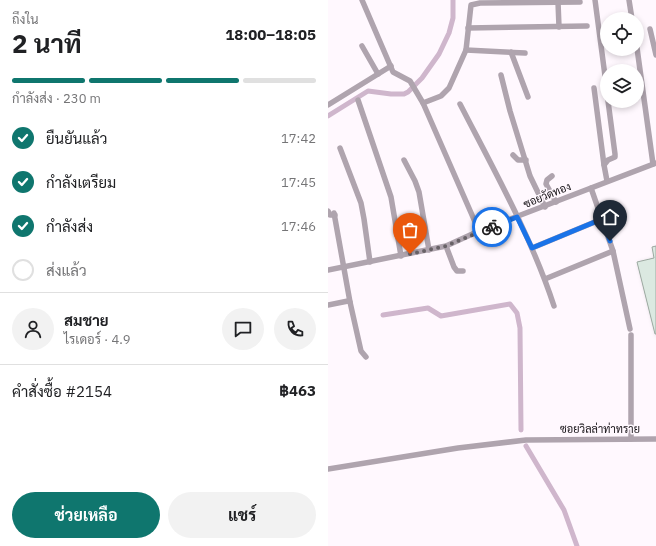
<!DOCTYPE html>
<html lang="th">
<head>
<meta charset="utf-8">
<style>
	body { margin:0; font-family:"IBM Plex Sans",Sarabun,sans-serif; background:#f2f2f2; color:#202124; height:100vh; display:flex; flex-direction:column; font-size:15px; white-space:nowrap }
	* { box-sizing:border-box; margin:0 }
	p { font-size:13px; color:#757577 }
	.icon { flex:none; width:22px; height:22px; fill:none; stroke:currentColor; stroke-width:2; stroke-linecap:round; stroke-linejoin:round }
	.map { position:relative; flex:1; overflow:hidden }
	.details { display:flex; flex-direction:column; background:#fff; width:328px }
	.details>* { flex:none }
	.buttons { position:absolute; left:272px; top:12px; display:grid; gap:8px }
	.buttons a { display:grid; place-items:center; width:44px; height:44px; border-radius:50%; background:#fff; box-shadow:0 2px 6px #0003; font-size:20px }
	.pin { position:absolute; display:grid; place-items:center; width:34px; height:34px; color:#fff; margin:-41px -17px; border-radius:50% 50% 50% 0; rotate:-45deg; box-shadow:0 0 4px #0007 }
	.pin .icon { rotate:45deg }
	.courier { position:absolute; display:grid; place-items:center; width:40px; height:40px; margin:-20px; border:3px solid #1a73e8; border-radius:50%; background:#fff; color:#222; box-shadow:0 1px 5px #0007 }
	.headline em { font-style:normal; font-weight:700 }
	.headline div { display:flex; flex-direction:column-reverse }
	.headline { display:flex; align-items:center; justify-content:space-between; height:68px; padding:0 12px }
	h1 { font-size:26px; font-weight:700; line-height:30px }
	.bar { display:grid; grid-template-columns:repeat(4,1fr); gap:6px 4px; align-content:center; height:48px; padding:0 12px }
	.bar i { height:5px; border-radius:3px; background:#e0e0e0 }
	.bar .current { background:#0f766e }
	.bar p { grid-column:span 4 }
	.line { display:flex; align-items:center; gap:10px; padding:0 12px; border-top:1px solid #e0e0e0 }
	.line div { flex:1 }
	.round { display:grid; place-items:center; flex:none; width:42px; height:42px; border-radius:21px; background:#f2f2f2 }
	ol { padding:0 12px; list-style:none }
	li { display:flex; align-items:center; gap:12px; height:44px }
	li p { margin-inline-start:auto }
	li .icon { padding:4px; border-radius:50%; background:#0f766e; color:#fff; stroke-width:4 }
	li:last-child { color:#757577 }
	li i { width:22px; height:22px; border:2px solid #e0e0e0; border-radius:50% }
	.button { display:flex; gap:8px; margin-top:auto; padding:8px 12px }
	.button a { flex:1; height:46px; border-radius:24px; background:#0f766e; color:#fff; font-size:16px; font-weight:700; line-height:46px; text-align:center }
	.button a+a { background:#f2f2f2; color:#202124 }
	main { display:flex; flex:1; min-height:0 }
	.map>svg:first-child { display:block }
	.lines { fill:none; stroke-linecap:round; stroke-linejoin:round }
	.canal { stroke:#cfb6cc; stroke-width:5 }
	.building { fill:#dbe9e1; stroke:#9ba8a0; filter:url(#shadow) }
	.minor { stroke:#afa4ae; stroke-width:5.5 }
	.done { stroke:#686267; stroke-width:4; stroke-dasharray:0 7.2 }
	.route { stroke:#1a73e8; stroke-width:5 }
	.labels { text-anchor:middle; stroke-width:3; stroke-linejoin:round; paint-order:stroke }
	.street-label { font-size:11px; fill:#161216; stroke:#fff8fe }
</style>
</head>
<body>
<main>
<section class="details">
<div class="headline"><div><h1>2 นาที</h1><p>ถึงใน</p></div><em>18:00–18:05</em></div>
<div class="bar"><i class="current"></i><i class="current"></i><i class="current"></i><i></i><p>กำลังส่ง · 230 m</p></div>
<ol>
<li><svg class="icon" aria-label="check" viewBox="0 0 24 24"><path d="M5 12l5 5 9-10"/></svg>ยืนยันแล้ว<p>17:42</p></li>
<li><svg class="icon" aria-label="check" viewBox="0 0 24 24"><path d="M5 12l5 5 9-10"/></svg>กำลังเตรียม<p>17:45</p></li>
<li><svg class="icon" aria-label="check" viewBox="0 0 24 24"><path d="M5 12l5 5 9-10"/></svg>กำลังส่ง<p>17:46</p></li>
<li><i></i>ส่งแล้ว</li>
</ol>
<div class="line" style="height:72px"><a class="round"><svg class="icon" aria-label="person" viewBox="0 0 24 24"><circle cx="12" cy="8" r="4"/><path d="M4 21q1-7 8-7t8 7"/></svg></a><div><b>สมชาย</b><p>ไรเดอร์ · 4.9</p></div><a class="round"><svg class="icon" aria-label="chat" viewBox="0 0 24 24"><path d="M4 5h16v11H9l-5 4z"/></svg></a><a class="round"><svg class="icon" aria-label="phone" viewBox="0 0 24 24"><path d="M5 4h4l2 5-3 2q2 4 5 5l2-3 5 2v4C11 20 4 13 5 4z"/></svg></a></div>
<div class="line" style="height:52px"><div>คำสั่งซื้อ #2154</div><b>฿463</b></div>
<div class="button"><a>ช่วยเหลือ</a><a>แชร์</a></div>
</section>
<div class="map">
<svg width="328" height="546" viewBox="0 0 328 546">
	<defs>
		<filter id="shadow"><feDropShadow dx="2.5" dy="1.5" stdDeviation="2" flood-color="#0004"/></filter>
	</defs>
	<rect width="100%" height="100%" fill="#fff8fe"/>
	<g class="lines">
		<g class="canal">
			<polyline points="0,116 40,91 63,94 76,94 80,92 94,78 111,54 121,33 125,18 125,0"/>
			<polyline points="55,315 100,308 113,316 182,304 189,313 192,328 193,430"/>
			<polyline points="198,446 236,510 249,546"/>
		</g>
	</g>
	<polygon class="building" points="328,246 328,334 327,334 309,262 326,258 324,247"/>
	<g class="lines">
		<g class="minor">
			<polyline points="34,0 65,72 82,81 95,103 151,231"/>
			<polyline points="267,0 279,91"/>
			<polyline points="301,0 304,19"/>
			<polyline points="230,2 231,27"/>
			<polyline points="140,28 259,26"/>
			<polyline points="322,29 328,55"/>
			<polyline points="34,46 50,74"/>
			<polyline points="309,48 325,164"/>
			<polyline points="138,50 197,53"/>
			<polyline points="183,52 200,97"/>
			<polyline points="173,75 182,111 202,176 217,207"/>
			<polyline points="266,88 276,165"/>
			<polyline points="30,100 63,197 73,256"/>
			<polyline points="95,103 113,96 121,88 138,50 143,5 152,3 252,2"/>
			<path d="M132 104C166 170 203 236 226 306"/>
			<polyline points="0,105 63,66"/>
			<polyline points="12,148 33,203 36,219 42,262"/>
			<polyline points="185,155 190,160 198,160"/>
			<polyline points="76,160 87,181 91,192 101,250"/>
			<polyline points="224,176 219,180 218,184 228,202"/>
			<polyline points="279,181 276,165 280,160 287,157 287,154 280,101"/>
			<polyline points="263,188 285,251 302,329"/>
			<polyline points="0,211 2,215 7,215"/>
			<polyline points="6,213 22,302"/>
			<polyline points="118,246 126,267 129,271 135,271"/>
			<polyline points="204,248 274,219"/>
			<polyline points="0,270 118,246 151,231 328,163"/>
			<polyline points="217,279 285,251"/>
			<polyline points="0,305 20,301 22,302 33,351 38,357"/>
			<polyline points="303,335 303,439"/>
			<polyline points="0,469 130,448 198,440 328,439"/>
		</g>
	</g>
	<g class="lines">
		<polyline class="done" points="82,254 118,246 164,227"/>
		<polyline class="route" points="164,227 189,217 204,248 274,219 282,241"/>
	</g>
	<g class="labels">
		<g class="street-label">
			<text transform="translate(219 195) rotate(-22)" y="4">ซอยวัดทอง</text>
			<text x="272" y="433">ซอยวิลล่าท่าทราย</text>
		</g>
	</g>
</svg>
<div class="buttons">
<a><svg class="icon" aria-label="locate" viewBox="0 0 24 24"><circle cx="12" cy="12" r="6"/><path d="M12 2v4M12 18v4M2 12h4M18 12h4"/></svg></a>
<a><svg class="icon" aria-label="layers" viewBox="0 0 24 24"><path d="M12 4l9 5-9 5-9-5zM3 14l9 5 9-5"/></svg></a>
</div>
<div class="pin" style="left:82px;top:254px;background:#ea580c"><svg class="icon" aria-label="bag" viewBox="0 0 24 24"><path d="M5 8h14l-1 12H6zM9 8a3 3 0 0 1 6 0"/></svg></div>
<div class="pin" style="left:282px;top:241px;background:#1f2937"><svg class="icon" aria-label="home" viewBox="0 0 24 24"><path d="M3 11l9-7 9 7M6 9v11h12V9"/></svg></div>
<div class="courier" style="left:164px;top:227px"><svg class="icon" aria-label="bike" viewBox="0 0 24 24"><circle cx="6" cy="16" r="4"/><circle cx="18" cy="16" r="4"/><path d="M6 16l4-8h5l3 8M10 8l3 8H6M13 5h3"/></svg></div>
</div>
</main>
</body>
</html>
